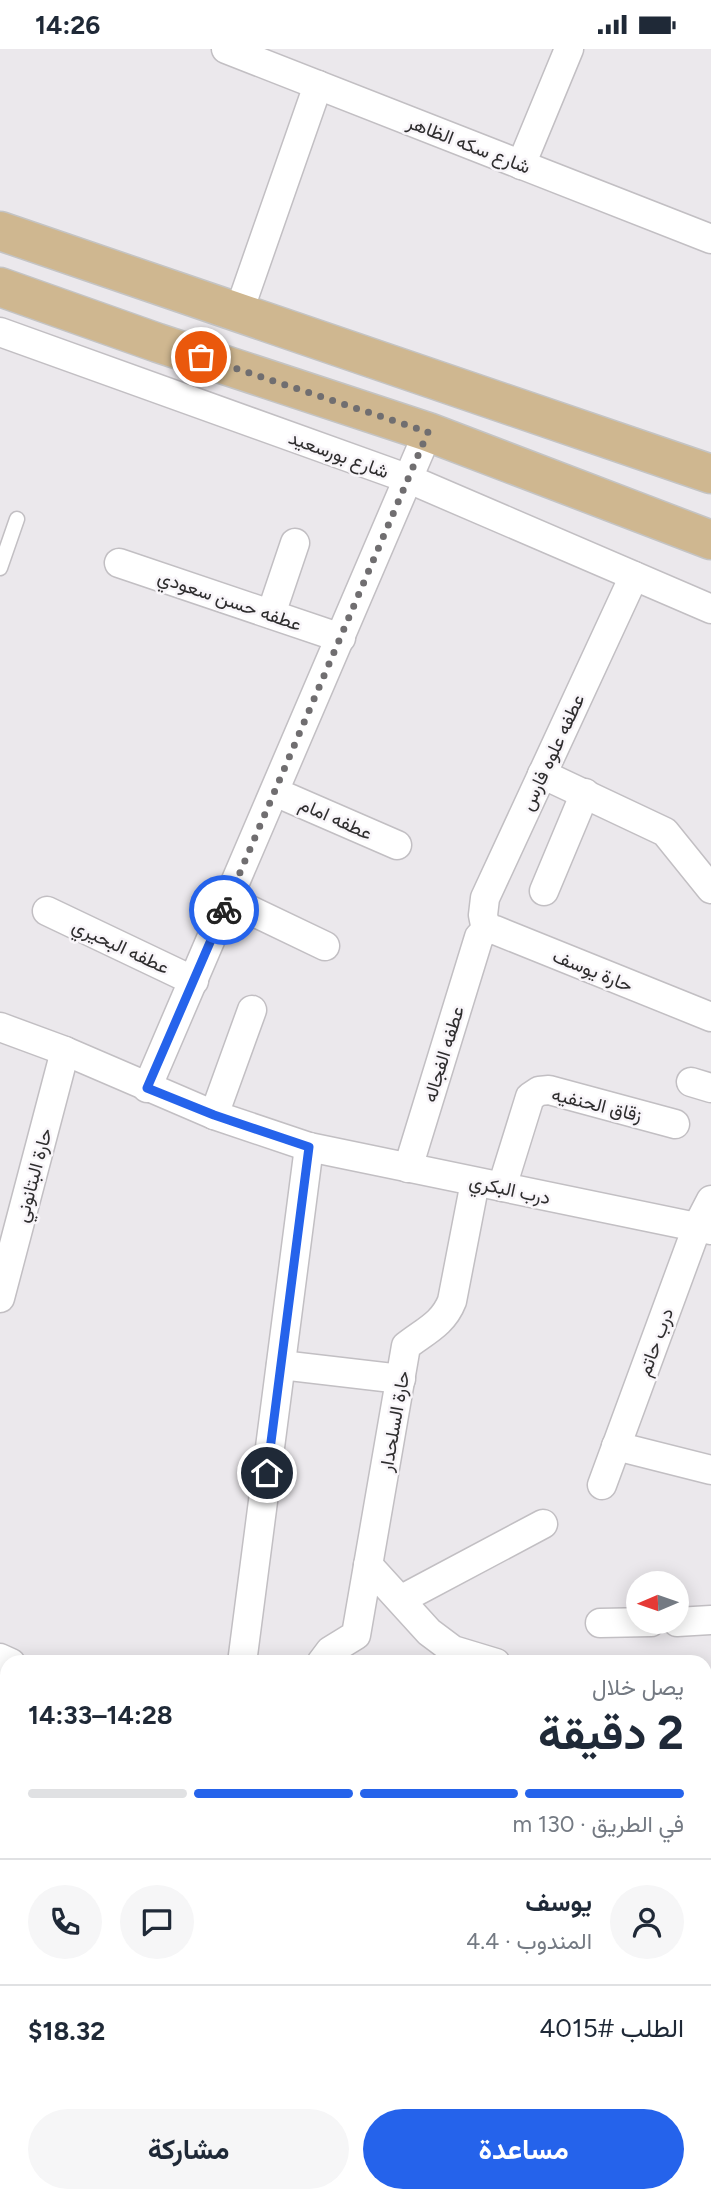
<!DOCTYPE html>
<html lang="ar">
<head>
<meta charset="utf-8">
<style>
	body { margin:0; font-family:Figtree,Vazirmatn,sans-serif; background:#f6f6f7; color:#1f2937; direction:rtl; height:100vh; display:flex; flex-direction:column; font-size:26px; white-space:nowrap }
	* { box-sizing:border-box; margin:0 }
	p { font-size:23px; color:#747a83 }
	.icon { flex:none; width:38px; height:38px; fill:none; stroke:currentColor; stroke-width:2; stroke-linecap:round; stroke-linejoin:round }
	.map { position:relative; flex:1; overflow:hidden; direction:ltr }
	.panel { position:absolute; left:0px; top:1606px; width:712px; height:548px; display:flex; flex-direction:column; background:#fff; border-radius:21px 21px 0 0; box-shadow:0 4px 18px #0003; direction:rtl }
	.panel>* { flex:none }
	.needle { width:46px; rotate:268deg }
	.buttons { position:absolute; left:626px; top:1522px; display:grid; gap:14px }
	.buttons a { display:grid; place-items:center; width:63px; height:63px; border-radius:50%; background:#fff; box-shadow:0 4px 18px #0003; font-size:35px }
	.pin { position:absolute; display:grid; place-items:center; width:60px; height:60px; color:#fff; margin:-30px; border:4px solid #fff; border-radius:50%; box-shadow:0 2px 7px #0007 }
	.courier { position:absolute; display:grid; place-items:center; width:70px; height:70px; margin:-35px; border:5px solid #2563eb; border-radius:50%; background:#fff; color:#222; box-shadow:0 2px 9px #0007 }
	.head em { font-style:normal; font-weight:700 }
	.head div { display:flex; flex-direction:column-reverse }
	.head { display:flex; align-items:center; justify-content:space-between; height:119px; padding:0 28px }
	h1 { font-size:46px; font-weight:700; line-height:52px }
	.bar { display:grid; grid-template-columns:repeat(4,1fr); gap:10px 7px; align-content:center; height:84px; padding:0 28px }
	.bar i { height:9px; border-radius:5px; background:#e0e1e3 }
	.bar .selected { background:#2563eb }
	.bar p { grid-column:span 4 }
	.line { display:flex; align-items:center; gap:18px; padding:0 28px; border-top:2px solid #e0e1e3 }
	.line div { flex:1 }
	.round { display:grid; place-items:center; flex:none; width:74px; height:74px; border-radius:37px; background:#f6f6f7 }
	.button { display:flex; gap:14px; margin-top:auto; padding:14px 28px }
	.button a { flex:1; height:80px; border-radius:42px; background:#2563eb; color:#fff; font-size:28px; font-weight:700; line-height:80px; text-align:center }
	.button a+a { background:#f6f6f7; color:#1f2937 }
	.status { display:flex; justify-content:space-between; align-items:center; height:49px; padding:0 35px; background:#fff; direction:ltr }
	.status svg { height:19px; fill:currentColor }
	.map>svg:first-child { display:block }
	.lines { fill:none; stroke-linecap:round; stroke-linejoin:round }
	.lane-casing { stroke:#c2bfc3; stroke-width:17 }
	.street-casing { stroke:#c2bfc3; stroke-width:31 }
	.primary-casing { stroke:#c4c4c4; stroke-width:41 }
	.lane { stroke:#fff; stroke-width:14 }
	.street { stroke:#fff; stroke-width:28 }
	.primary { stroke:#cfb790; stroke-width:38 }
	.done { stroke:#706e70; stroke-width:7; stroke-dasharray:0 12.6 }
	.route { stroke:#2563eb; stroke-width:9 }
	.labels { text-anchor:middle; stroke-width:5; stroke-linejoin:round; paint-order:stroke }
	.street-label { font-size:19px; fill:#2e2d2e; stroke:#f8f5f9 }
</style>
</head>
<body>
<div class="status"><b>14:26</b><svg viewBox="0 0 49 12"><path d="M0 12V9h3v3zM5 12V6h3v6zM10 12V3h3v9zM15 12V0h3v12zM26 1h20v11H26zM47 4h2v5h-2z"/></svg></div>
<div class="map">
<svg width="711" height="2153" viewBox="0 0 711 2153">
	<rect width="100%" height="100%" fill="#ebe8ec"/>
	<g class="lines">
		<g class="lane-casing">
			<polyline id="lane" points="0,519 17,470"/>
		</g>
		<g class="street-casing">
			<g id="street">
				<polyline points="226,0 711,190"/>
				<polyline points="521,116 569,0"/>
				<polyline points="238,265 318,36"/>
				<polyline points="0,283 409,430 711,560"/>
				<polyline points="119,514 341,589"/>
				<polyline points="271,565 295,494"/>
				<polyline points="542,725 665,783 711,840"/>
				<polyline points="275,743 397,796"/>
				<polyline points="544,842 585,744"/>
				<polyline points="229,851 325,897"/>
				<polyline points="47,862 194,932"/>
				<polyline points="486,881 483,866 485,849 634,527"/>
				<polyline points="0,978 65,1002 214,1066 309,1098 711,1181"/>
				<polyline points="691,1033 711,1039"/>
				<polyline points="147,1039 428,383"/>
				<polyline points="214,1066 252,961"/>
				<polyline points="408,1119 479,888 486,881 495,881 711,968"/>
				<polyline points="502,1138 530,1048 539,1042 549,1041 675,1075"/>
				<polyline points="0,1249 65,1002"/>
				<polyline points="281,1316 401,1330"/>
				<polyline points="616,1397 711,1421"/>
				<polyline points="602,1436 697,1178 711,1151"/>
				<polyline points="368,1516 429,1583 453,1601 496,1614"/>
				<polyline points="402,1550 543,1475"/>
				<polyline points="677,1573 711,1571"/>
				<polyline points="600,1574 651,1573"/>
				<polyline points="0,1609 11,1614"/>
				<polyline points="242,1614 309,1098"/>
				<path d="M321 1614 330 1602 356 1586 406 1297C425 1282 443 1275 452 1252L475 1133"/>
				<polyline points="0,1644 7,1631"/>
				<polyline points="705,1690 711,1697"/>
				<polyline points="705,1809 711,1812"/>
				<polyline points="0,2022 7,2023"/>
				<polyline points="161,2147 187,2147"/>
				<polyline points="687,2147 711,2153"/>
				<polyline points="415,2153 416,2147"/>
				<polyline points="592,2153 593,2147"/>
			</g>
		</g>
		<g class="primary-casing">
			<g id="primary">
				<polyline points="0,182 711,425"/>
				<polyline points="0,238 158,294 428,383 711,491"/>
			</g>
		</g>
		<use href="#lane" class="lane"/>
		<use href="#street" class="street"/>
		<use href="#primary" class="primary"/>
	</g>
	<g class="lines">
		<polyline class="done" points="201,308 428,383 224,861"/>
		<polyline class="route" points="224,861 147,1039 214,1066 309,1098 267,1424"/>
	</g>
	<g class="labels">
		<g class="street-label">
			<text transform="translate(469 95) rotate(21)" y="7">شارع سكه الظاهر</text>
			<text transform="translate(339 405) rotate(20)" y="7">شارع بورسعيد</text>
			<text transform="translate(230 551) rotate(19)" y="7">عطفه حسن سعودي</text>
			<text transform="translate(552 703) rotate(-65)" y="7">عطفه علوه فارس</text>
			<text transform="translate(336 769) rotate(24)" y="7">عطفه امام</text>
			<text transform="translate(121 897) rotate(25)" y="7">عطفه البحيري</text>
			<text transform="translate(593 921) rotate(22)" y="7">حارة يوسف</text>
			<text transform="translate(443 1005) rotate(-73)" y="7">عطفه الفجاله</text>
			<text transform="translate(597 1055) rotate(14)" y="7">زقاق الحنفيه</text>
			<text transform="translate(33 1126) rotate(-75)" y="7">حارة البتانوني</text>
			<text transform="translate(510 1140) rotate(12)" y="7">درب البكري</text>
			<text transform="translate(655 1293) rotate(-70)" y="7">درب حاتم</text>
			<text transform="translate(394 1372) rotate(-80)" y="7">حارة السلحدار</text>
		</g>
	</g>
</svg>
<div class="buttons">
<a><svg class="needle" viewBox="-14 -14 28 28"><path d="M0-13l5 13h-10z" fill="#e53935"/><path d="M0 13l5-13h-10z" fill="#747a83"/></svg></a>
</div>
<div class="pin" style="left:201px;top:308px;background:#ea580c"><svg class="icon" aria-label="bag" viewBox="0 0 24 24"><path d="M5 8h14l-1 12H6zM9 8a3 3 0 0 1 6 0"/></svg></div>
<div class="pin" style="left:267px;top:1424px;background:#1f2937"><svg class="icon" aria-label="home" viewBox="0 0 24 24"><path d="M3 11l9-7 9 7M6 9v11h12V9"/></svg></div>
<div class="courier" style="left:224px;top:861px"><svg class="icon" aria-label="bike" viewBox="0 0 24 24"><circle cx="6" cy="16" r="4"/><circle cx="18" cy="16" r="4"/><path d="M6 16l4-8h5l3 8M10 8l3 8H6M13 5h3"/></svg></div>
<section class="panel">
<div class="head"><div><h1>2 دقيقة</h1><p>يصل خلال</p></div><em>14:28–14:33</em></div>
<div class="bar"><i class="selected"></i><i class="selected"></i><i class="selected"></i><i></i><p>في الطريق · 130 m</p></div>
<div class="line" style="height:126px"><a class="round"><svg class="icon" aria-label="person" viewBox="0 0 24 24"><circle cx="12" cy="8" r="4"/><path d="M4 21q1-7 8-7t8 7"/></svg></a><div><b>يوسف</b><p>المندوب · 4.4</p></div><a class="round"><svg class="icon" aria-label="chat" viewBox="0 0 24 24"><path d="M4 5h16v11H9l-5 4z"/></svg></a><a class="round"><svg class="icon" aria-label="phone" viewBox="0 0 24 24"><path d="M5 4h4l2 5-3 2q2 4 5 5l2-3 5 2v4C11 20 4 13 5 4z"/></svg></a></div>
<div class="line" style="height:91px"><div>الطلب #4015</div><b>$18.32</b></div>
<div class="button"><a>مساعدة</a><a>مشاركة</a></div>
</section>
</div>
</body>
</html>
